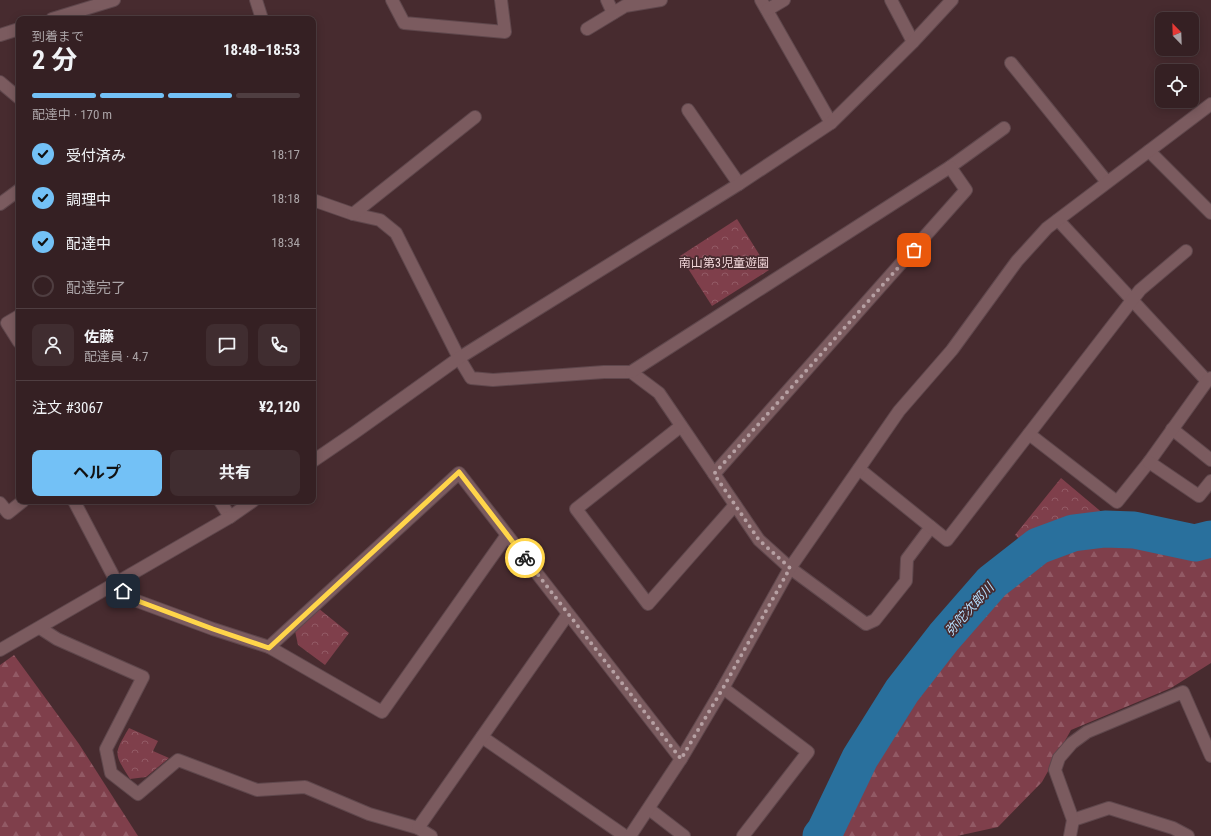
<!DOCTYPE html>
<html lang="ja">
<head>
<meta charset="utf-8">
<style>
	body { margin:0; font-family:"Roboto Condensed","Noto Sans JP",sans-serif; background:#402d30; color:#f1f3f6; height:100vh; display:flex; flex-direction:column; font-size:15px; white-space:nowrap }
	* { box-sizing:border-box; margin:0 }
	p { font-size:13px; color:#aaa3a6 }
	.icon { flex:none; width:22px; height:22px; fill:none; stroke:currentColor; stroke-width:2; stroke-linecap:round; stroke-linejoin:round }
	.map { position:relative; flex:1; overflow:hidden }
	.panel { position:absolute; left:16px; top:16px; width:300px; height:488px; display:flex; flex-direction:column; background:#352023; border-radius:8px; box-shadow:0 2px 10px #0003,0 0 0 1px #4f3e41 }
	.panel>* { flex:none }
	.needle { width:26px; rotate:337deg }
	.controls { position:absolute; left:1155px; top:12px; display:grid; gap:8px }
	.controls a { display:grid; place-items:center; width:44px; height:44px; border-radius:8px; background:#352023; box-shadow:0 2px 10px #0003,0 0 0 1px #4f3e41; font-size:20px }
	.pin { position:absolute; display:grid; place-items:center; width:34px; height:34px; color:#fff; margin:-17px; border-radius:8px; box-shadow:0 2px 6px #0006 }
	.courier { position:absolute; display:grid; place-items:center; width:40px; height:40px; margin:-20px; border:3px solid #ffd54a; border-radius:50%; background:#fff; color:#222; box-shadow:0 1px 5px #0007 }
	.head em { font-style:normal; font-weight:700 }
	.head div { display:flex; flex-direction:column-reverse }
	.head { display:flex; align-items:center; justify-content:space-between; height:68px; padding:0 16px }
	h1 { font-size:26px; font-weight:700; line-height:30px }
	.bar { display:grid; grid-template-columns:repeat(4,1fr); gap:6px 4px; align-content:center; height:48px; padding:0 16px }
	.bar i { height:5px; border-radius:3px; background:#4f3e41 }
	.bar .on { background:#73c1f6 }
	.bar p { grid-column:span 4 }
	.line { display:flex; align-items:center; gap:10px; padding:0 16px; border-top:1px solid #4f3e41 }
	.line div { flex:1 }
	.round { display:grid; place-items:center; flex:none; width:42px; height:42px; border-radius:8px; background:#402d30 }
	ol { padding:0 16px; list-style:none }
	li { display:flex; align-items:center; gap:12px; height:44px }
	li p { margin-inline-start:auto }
	li .icon { padding:4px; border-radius:50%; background:#73c1f6; color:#111; stroke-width:4 }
	li:last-child { color:#aaa3a6 }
	li i { width:22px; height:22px; border:2px solid #4f3e41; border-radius:50% }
	.action { display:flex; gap:8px; margin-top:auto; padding:8px 16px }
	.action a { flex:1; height:46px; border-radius:8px; background:#73c1f6; color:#111; font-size:16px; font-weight:700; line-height:46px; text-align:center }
	.action a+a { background:#402d30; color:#f1f3f6 }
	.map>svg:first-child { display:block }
	.forest { fill:url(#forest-firs) }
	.park { fill:url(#park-crowns) }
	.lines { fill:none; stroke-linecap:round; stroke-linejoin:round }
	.river { stroke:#29709d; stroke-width:37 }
	.minor-casing { stroke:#5f474c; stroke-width:14 }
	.minor { stroke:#7b5b5f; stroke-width:12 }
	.done { stroke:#b6a0a3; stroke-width:4; stroke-dasharray:0 7.2 }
	.route { stroke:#ffd54a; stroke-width:5 }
	.labels { text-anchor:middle; stroke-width:3.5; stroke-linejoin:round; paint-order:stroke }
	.park-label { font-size:12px; fill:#f1d6d9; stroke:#472b2f }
	.water-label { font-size:13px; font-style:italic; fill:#b5dffe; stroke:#472b2f }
</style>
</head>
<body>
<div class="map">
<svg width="1211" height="836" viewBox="0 0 1211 836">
	<defs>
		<pattern id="forest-firs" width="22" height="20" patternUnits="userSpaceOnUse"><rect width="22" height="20" fill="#7f3f4b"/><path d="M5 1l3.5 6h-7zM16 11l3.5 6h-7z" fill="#925a65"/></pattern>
		<pattern id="park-crowns" width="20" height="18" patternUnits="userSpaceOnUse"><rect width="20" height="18" fill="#7f3f4b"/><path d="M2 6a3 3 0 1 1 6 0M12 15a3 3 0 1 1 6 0" fill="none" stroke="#925a65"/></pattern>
	</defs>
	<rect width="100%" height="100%" fill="#472b2f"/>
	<g class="forest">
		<polygon points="1122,540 1187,554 1211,546 1211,663 1171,688 1071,730 1042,782 998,827 957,836 839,836 846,828 871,757 950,649 1003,588 1061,549"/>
		<polygon points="14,655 79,744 138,836 0,836 0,665"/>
	</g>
	<g class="park">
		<polygon points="737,219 769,270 712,306 680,256"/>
		<polygon points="1061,478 1111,520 1080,525 1043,535 1026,545 1015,535"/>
		<polygon points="318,608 349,633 325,665 298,645 295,631"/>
		<path d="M129 728 158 741 153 751 169 758 146 777 130 779C114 753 113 755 129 728Z"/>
	</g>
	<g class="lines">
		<polyline class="river" points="821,836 825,831 860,758 902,691 944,637 992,582 1038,546 1073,533 1105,529 1134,530 1195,543 1211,539"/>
		<g class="minor-casing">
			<g id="minor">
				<polyline points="256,0 262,19"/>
				<polyline points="392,0 404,23 505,32 501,0"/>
				<polyline points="607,0 613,13"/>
				<polyline points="761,0 831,123"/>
				<polyline points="891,0 913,42"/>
				<polyline points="767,10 784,0"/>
				<polyline points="52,19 114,0"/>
				<polyline points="587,29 625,6 661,0"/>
				<polyline points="0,35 19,29"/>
				<polyline points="1011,63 1107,182"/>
				<polyline points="0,82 19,98"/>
				<polyline points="688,110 739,184"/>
				<polyline points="1149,151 1211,213"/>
				<polyline points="313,200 353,214 380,220 396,233 459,358 471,378 493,380 604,372 631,372 659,393 759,540 790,568 866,624 875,620 906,581 907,559 931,527"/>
				<polyline points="0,204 19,190"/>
				<polyline points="353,214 475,117"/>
				<polyline points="1058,220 1207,381"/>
				<polyline points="19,316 7,323 19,342"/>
				<polyline points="631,372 950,167 1004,128"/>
				<polyline points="681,426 576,509 648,604 735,505"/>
				<polyline points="1172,429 1211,460"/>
				<polyline points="1029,434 1117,502 1149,462 1207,381 1211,378"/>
				<polyline points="313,461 354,433 459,358 739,184 831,123 913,42 952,0"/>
				<polyline points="1149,462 1199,496 1211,481"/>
				<polyline points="859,469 947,540 1140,290 1186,251"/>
				<polyline points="714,474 966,190 950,167"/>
				<polyline points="74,501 117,583 129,598 213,629 269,647 382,712 507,535"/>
				<polyline points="220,501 230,517"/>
				<polyline points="0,503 8,513 23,501"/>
				<polyline points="40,628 57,639 143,677 106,749 111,773 138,794 178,760 257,790 305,787 369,814 418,828 431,836"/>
				<polyline points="269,647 459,473 681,759"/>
				<polyline points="0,650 230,517 253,501"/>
				<polyline points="723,688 808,752 743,836"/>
				<polyline points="482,737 625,836"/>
				<polyline points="649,809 684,836"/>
				<polyline points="1073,820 1109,808 1173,828 1188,836"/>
				<polyline points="418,828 568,614"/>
				<polyline points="630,836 681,759 723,688 790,568 899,411 952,350 1017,261 1047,228 1211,104"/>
				<polyline points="1070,836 1073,820 1055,770 1059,758 1072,743 1087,732 1183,692 1211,756"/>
			</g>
		</g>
		<use href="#minor" class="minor"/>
	</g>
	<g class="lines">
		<polyline class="done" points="525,558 681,759 723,688 790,568 759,540 714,474 914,250"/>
		<polyline class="route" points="123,591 130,598 213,629 269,648 459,472 525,558"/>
	</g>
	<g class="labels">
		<g class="park-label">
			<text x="724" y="267">南山第3児童遊園</text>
		</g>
		<g class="water-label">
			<text transform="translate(969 609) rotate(-48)" y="5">弥陀次郎川</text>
		</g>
	</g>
</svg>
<div class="controls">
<a><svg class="needle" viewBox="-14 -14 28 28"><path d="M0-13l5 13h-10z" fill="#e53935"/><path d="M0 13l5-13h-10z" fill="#aaa3a6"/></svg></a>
<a><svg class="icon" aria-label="locate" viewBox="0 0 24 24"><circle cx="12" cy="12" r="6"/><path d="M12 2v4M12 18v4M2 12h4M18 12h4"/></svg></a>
</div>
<div class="pin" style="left:914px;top:250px;background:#ea580c"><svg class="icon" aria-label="bag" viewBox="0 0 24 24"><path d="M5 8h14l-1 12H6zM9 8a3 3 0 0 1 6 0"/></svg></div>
<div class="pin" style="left:123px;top:591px;background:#1f2937"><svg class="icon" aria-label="home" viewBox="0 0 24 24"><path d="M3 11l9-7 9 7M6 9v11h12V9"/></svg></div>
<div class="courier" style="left:525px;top:558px"><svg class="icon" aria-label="bike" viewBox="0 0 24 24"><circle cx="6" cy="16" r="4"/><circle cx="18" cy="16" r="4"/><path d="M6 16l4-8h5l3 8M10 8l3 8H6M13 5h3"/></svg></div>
<section class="panel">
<div class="head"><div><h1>2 分</h1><p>到着まで</p></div><em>18:48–18:53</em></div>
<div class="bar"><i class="on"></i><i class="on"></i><i class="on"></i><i></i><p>配達中 · 170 m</p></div>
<ol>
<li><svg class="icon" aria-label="check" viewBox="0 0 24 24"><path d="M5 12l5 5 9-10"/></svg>受付済み<p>18:17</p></li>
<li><svg class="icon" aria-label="check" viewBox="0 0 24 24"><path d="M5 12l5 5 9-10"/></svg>調理中<p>18:18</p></li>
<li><svg class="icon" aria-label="check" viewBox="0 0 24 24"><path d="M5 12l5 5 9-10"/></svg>配達中<p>18:34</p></li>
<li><i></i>配達完了</li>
</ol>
<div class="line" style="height:72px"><a class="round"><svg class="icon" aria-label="person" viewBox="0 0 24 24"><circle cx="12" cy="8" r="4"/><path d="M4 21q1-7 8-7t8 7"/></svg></a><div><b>佐藤</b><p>配達員 · 4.7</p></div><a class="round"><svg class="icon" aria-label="chat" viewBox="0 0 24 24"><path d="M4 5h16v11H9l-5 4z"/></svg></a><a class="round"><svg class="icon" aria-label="phone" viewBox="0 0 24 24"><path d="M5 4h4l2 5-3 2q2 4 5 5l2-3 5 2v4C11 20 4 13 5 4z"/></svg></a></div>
<div class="line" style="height:52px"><div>注文 #3067</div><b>¥2,120</b></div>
<div class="action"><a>ヘルプ</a><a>共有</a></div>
</section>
</div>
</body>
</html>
